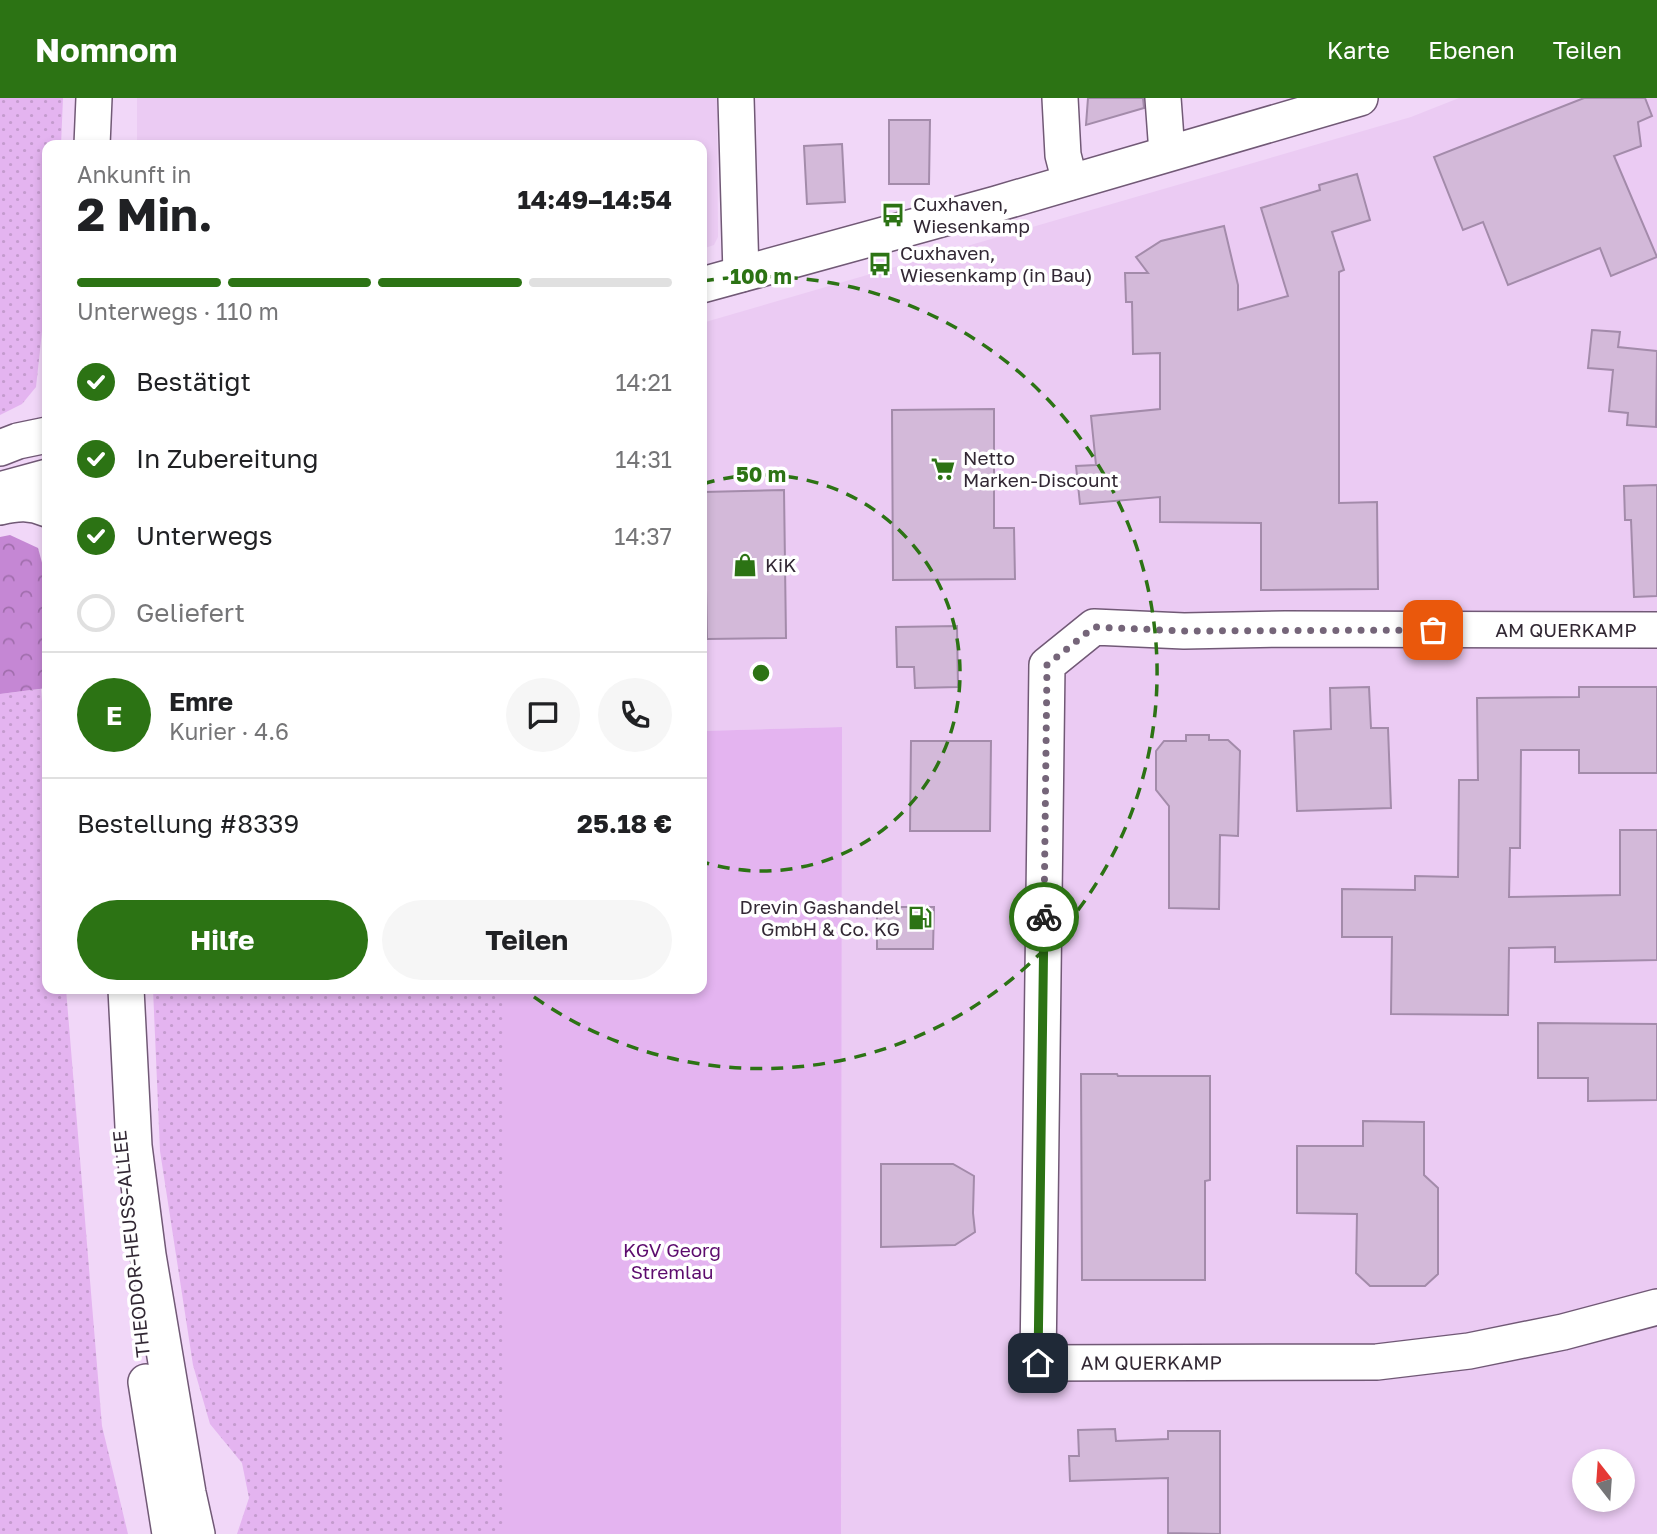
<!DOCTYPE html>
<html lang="de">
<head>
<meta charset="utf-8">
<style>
	body { margin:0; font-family:"Golos Text",sans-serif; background:#f6f6f6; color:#202124; height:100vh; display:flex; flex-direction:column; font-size:26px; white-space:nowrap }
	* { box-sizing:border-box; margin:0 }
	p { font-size:23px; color:#757577 }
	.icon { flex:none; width:38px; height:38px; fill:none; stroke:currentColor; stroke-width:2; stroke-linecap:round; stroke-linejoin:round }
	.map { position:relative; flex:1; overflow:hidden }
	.panel { position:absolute; left:42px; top:42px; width:665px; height:854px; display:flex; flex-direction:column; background:#fff; border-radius:14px; box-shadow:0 4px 10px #0003 }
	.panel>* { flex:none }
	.needle { width:46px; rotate:343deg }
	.controls { position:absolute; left:1572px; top:1351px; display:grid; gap:14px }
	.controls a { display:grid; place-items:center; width:63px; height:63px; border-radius:50%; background:#fff; box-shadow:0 4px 10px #0003; font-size:35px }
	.pin { position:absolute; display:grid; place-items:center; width:60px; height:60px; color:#fff; margin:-30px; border-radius:14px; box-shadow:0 4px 10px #0006 }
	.courier { position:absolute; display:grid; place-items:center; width:70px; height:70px; margin:-35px; border:5px solid #2c7314; border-radius:50%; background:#fff; color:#222; box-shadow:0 2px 9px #0007 }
	.head em { font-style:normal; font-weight:700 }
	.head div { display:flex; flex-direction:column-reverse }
	.head { display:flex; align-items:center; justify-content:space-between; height:119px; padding:0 35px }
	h1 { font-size:46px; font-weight:700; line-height:52px }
	.bar { display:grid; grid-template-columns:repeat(4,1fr); gap:10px 7px; align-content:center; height:84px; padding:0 35px }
	.bar i { height:9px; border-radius:5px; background:#e0e0e0 }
	.bar .on { background:#2c7314 }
	.bar p { grid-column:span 4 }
	.line { display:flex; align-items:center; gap:18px; padding:0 35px; border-top:2px solid #e0e0e0 }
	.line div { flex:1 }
	.round { display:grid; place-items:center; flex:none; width:74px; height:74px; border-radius:37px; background:#f6f6f6 }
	ol { padding:0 35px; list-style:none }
	li { display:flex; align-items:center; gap:21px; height:77px }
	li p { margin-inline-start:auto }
	li .icon { padding:7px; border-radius:50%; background:#2c7314; color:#fff; stroke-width:4 }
	li:last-child { color:#757577 }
	li i { width:38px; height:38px; border:4px solid #e0e0e0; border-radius:50% }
	.button { display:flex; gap:14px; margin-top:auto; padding:14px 35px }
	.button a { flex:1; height:80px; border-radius:42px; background:#2c7314; color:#fff; font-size:28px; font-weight:700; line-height:80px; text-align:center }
	.button a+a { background:#f6f6f6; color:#202124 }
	header { display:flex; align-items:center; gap:42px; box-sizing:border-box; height:98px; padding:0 35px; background:#2c7314; color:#fff }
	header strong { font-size:33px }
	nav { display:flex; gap:38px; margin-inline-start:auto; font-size:24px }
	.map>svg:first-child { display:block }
	.built { fill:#ebcbf3; fill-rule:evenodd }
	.grass { fill:url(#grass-dots) }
	.forest { fill:url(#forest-crowns) }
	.garden { fill:#e4b4f0 }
	.building { fill:#d3b9d9; stroke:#a38baa; stroke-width:2 }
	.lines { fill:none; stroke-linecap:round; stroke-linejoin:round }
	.minor-casing { stroke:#715976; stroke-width:38 }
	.minor { stroke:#fff; stroke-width:35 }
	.done { stroke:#756579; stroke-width:7; stroke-dasharray:0 12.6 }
	.route { stroke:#2c7314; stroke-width:9 }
	.ring { fill:none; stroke:#2c7314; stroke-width:3.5; stroke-dasharray:12 9 }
	.labels { text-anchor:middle; stroke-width:7; stroke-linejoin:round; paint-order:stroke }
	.poi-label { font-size:19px; fill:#322834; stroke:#fff; text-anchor:start }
	.street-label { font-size:19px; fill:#322834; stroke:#fff }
	.park-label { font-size:19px; fill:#5c0b6d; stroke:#fff }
	.centre { fill:#2c7314; stroke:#fff; stroke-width:3.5 }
	.ring-label { font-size:21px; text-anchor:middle; font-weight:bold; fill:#2c7314; stroke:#fff; stroke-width:7; stroke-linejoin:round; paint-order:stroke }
</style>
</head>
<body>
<header>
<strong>Nomnom</strong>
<nav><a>Karte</a><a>Ebenen</a><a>Teilen</a></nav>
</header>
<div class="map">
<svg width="1657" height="1436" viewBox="0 0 1657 1436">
	<defs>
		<pattern id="grass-dots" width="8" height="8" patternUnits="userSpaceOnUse" patternTransform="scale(1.75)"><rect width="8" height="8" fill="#e4b4f0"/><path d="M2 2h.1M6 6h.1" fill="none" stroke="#c49bce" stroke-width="1.8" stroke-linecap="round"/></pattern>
		<pattern id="forest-crowns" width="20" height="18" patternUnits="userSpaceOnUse" patternTransform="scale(1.75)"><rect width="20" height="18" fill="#c587d4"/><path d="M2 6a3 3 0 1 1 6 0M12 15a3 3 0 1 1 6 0" fill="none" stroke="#a16ead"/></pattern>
	</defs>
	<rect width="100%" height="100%" fill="#f1d7f8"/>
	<g class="built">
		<polygon points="137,0 717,0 718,139 714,147 702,151 702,47 137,47"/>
		<path d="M1459 0H1657V1436H841L842 629 702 633V225L1411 19ZM1584 1363H1622V1402H1584Z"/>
	</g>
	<g class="grass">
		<polygon points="0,0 63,0 61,47 47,47 47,212 44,215 36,289 22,306 0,317"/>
		<polygon points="41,591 47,665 47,891 66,891 102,1328 128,1436 0,1436 0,596"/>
		<polygon points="153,891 503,891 503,1436 237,1436 249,1400 242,1365 210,1326 193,1267 160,1053"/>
	</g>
	<polygon class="forest" points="10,437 38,450 47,483 47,590 0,596 0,439"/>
	<polygon class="garden" points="842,629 841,1436 503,1436 503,891 702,891 702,633"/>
	<g class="building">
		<polygon points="1088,0 1143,0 1144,10 1086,27"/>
		<polygon points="1584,0 1645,0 1652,18 1638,24 1641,48 1614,58 1657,159 1611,178 1600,150 1508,187 1483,124 1463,132 1434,59"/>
		<polygon points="889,22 930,22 929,86 889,86"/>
		<polygon points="842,46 845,104 807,106 804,48"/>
		<polygon points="1357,76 1370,122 1332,134 1344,172 1339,174 1339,405 1377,404 1378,491 1261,492 1261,425 1160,424 1160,399 1080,406 1076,368 1096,367 1091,318 1160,311 1160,255 1133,256 1132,204 1126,204 1125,175 1148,175 1136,159 1161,143 1224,128 1238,187 1238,212 1288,198 1261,110 1320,92 1319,87"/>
		<polygon points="1592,232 1620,234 1618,249 1657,253 1656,329 1627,327 1628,315 1609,313 1613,272 1588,270"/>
		<polygon points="994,311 994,430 1014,430 1015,481 893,482 892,312"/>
		<polygon points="1657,387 1657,498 1634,499 1631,422 1625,422 1624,388"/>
		<polygon points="784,392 786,540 707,541 704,394"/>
		<polygon points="957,528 958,589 915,590 914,569 897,569 896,529"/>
		<polygon points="1369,589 1371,630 1388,630 1391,710 1297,713 1294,633 1331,631 1330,590"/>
		<polygon points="1579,589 1657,589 1657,675 1579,675 1579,652 1521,652 1520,750 1510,750 1509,799 1620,797 1620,732 1657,732 1657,862 1555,864 1555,849 1509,850 1508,917 1391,916 1392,839 1342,839 1342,791 1415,792 1415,778 1458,779 1459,682 1478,682 1477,600 1579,599"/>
		<polygon points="1186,637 1209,637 1209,642 1228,642 1240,653 1238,738 1220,737 1219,811 1169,810 1169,708 1156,692 1156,653 1164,643 1186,643"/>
		<polygon points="911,643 991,643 990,733 910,733"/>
		<polygon points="877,809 934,809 933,851 877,851"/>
		<polygon points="1538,925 1657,926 1657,1002 1588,1003 1588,980 1538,980"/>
		<polygon points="1081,976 1117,976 1118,978 1210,978 1210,1082 1205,1083 1205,1182 1082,1182"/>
		<polygon points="1363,1023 1424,1024 1424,1077 1438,1090 1438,1176 1425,1188 1370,1188 1356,1175 1357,1116 1297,1115 1297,1048 1363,1048"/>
		<polygon points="881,1066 953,1066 974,1078 973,1115 975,1134 955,1147 881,1149"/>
		<polygon points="1115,1331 1116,1343 1168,1341 1168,1333 1220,1333 1220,1436 1168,1435 1168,1380 1070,1383 1069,1358 1079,1358 1078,1332"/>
	</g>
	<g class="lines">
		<g class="minor-casing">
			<g id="minor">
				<polyline points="736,0 741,176"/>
				<polyline points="1060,0 1063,57 1070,84"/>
				<polyline points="1163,0 1167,55"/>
				<polyline points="92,47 94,0"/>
				<polyline points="702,187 996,106 1360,0"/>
				<polyline points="0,350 18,343 47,337"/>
				<polyline points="0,392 47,379"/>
				<path d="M0 409C17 405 31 404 47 411"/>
				<path id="s1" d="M1657 532 1285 531 1184 533 1094 529 1047 567 1038 1265 1377 1264 1469 1253 1563 1234 1657 1209"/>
				<polyline points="126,891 134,1048 148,1157 188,1395 197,1436"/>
				<polyline points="146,1284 170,1436"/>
			</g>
		</g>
		<use href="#minor" class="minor"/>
	</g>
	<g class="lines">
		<polyline class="done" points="1044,819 1047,567 1094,529 1185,533 1433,532"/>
		<polyline class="route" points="1038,1265 1044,819"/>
	</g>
	<g class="ring">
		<path d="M703 386A198 198 0 1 1 703 764"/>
		<path d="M702 183A396 396 0 1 1 523 891"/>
	</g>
	<defs>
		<g id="bus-bare" transform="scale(1.89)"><path d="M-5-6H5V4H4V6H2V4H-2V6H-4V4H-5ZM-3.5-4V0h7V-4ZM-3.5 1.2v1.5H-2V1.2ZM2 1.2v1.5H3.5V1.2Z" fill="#2c7314" stroke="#fff" stroke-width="2.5" paint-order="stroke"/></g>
		<g id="supermarket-bare" transform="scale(1.89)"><path d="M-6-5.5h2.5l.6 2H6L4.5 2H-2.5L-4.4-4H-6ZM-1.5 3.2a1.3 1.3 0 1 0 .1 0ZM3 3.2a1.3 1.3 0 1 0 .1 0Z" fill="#2c7314" stroke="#fff" stroke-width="2.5" paint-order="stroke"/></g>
		<g id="shop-bare" transform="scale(1.89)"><path d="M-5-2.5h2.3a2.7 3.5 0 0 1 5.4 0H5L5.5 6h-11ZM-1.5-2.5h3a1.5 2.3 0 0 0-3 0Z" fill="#2c7314" stroke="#fff" stroke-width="2.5" paint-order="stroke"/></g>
		<g id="fuel-bare" transform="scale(1.89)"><path d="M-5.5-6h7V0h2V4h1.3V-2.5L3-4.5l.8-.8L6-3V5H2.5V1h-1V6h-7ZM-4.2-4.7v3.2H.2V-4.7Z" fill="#2c7314" stroke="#fff" stroke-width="2.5" paint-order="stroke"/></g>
	</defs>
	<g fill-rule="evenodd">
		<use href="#bus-bare" x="893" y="117"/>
		<use href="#bus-bare" x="880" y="166"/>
		<use href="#supermarket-bare" x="943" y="371"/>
		<use href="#shop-bare" x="745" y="467"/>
		<use href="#fuel-bare" x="920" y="820"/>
	</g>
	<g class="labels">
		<g class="poi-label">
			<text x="913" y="113">Cuxhaven,<tspan x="913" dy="22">Wiesenkamp</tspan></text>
			<text x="900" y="162">Cuxhaven,<tspan x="900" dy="22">Wiesenkamp (in Bau)</tspan></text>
			<text x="963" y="367">Netto<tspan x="963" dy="22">Marken-Discount</tspan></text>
			<text x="765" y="474">KiK</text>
			<text x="900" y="816" text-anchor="end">Drevin Gashandel<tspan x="900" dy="22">GmbH &amp; Co. KG</tspan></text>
		</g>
		<g class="street-label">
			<text x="1566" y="539">AM QUERKAMP</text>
			<text transform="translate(131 1146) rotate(-96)" y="7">THEODOR-HEUSS-ALLEE</text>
			<text dy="7" stroke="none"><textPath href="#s1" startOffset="1435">AM QUERKAMP</textPath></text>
		</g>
		<g class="park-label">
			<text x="672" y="1159">KGV Georg<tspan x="672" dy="22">Stremlau</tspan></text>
		</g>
	</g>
	<circle cx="761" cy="575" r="10" class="centre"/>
	<g class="ring-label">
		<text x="761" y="186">100 m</text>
		<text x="761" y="384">50 m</text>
	</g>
</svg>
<div class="controls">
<a><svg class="needle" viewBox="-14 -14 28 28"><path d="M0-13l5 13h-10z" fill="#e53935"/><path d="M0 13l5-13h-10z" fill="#757577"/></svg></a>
</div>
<div class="pin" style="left:1433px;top:532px;background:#ea580c"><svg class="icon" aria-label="bag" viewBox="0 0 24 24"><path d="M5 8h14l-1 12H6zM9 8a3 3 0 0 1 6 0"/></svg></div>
<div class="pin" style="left:1038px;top:1265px;background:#1f2937"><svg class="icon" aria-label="home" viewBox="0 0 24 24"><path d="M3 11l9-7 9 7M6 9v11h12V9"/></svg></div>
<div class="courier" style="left:1044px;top:819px"><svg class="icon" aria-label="bike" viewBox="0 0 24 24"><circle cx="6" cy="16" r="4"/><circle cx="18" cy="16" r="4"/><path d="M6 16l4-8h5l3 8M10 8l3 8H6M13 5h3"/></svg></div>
<section class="panel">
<div class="head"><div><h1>2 Min.</h1><p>Ankunft in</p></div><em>14:49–14:54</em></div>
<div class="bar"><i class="on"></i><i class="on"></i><i class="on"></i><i></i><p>Unterwegs · 110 m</p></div>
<ol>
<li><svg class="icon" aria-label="check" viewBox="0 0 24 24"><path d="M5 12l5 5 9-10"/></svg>Bestätigt<p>14:21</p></li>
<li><svg class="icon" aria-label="check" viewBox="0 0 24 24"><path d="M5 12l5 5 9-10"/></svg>In Zubereitung<p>14:31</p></li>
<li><svg class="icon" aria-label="check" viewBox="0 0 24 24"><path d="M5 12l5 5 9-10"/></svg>Unterwegs<p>14:37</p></li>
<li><i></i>Geliefert</li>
</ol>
<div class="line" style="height:126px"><b class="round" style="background:#2c7314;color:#fff">E</b><div><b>Emre</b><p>Kurier · 4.6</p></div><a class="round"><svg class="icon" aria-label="chat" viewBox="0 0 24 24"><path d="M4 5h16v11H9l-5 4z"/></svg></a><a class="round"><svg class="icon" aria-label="phone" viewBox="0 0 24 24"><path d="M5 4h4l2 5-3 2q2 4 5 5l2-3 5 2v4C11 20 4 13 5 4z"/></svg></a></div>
<div class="line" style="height:91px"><div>Bestellung #8339</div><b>25.18 €</b></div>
<div class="button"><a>Hilfe</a><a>Teilen</a></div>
</section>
</div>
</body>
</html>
